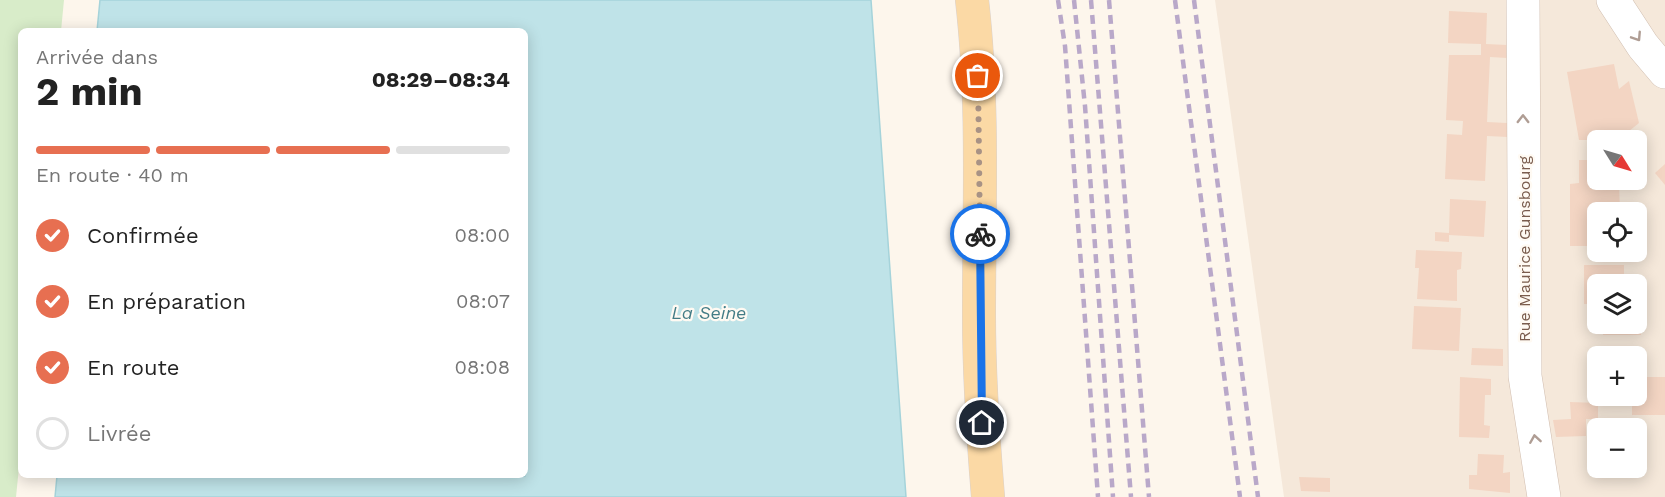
<!DOCTYPE html>
<html lang="fr">
<head>
<meta charset="utf-8">
<style>
	body { margin:0; font-family:"Work Sans",sans-serif; background:#f2f2f2; color:#222; height:100vh; display:flex; flex-direction:column; font-size:22px; white-space:nowrap }
	* { box-sizing:border-box; margin:0 }
	p { font-size:20px; color:#767676 }
	.icon { flex:none; width:33px; height:33px; fill:none; stroke:currentColor; stroke-width:2; stroke-linecap:round; stroke-linejoin:round }
	.map { position:relative; flex:1; overflow:hidden }
	.details { position:absolute; left:18px; top:28px; width:510px; height:450px; display:flex; flex-direction:column; background:#fff; border-radius:9px; box-shadow:0 3px 15px #0003 }
	.details>* { flex:none }
	.needle { width:39px; rotate:127deg }
	.fabs { position:absolute; left:1587px; top:130px; display:grid; gap:12px }
	.fabs a { display:grid; place-items:center; width:60px; height:60px; border-radius:9px; background:#fff; box-shadow:0 3px 15px #0003; font-size:30px }
	.pin { position:absolute; display:grid; place-items:center; width:51px; height:51px; color:#fff; margin:-26px; border:3px solid #fff; border-radius:50%; box-shadow:0 2px 6px #0007 }
	.courier { position:absolute; display:grid; place-items:center; width:60px; height:60px; margin:-30px; border:4px solid #1a73e8; border-radius:50%; background:#fff; color:#222; box-shadow:0 2px 8px #0007 }
	.overview em { font-style:normal; font-weight:700 }
	.overview div { display:flex; flex-direction:column-reverse }
	.overview { display:flex; align-items:center; justify-content:space-between; height:102px; padding:0 18px }
	h1 { font-size:39px; font-weight:700; line-height:45px }
	.bar { display:grid; grid-template-columns:repeat(4,1fr); gap:9px 6px; align-content:center; height:72px; padding:0 18px }
	.bar i { height:8px; border-radius:4px; background:#e0e0e0 }
	.bar .active { background:#e76f51 }
	.bar p { grid-column:span 4 }
	ol { padding:0 18px; list-style:none }
	li { display:flex; align-items:center; gap:18px; height:66px }
	li p { margin-inline-start:auto }
	li .icon { padding:6px; border-radius:50%; background:#e76f51; color:#fff; stroke-width:4 }
	li:last-child { color:#767676 }
	li i { width:33px; height:33px; border:3px solid #e0e0e0; border-radius:50% }
	.map>svg:first-child { display:block }
	.residential { fill:#f5e8da; fill-rule:evenodd }
	.green { fill:#d8ecc9 }
	.water { fill:#bfe3e8; stroke:#a5d3da; stroke-width:1.5 }
	.building { fill:#f3d5c3 }
	.lines { fill:none; stroke-linecap:round; stroke-linejoin:round }
	.minor-casing { stroke:#d1beb0; stroke-width:34 }
	.major-casing { stroke:#dad1cd; stroke-width:34 }
	.minor { stroke:#fff; stroke-width:33 }
	.major { stroke:#fbd9a5; stroke-width:33 }
	.rail { stroke:#b9a8c9; stroke-width:4.5; stroke-dasharray:9 6; stroke-linecap:butt }
	.oneway { stroke:#af9d94 }
	.done { stroke:#a89285; stroke-width:6; stroke-dasharray:0 10.8 }
	.route { stroke:#1a73e8; stroke-width:8 }
	.labels { text-anchor:middle; stroke-width:4.5; stroke-linejoin:round; paint-order:stroke }
	.street-label { font-size:16px; fill:#7a5c4d; stroke:#fffaf3 }
	.water-label { font-size:18px; font-style:italic; fill:#437c86; stroke:#fffaf3 }
</style>
</head>
<body>
<div class="map">
<svg width="1665" height="497" viewBox="0 0 1665 497">
	<rect width="100%" height="100%" fill="#fdf6ec"/>
	<path class="residential" d="M1215 0H1665V497H1284ZM1598 141H1636V180H1598ZM1598 213H1636V252H1598ZM1598 285H1636V324H1598ZM1598 357H1636V396H1598ZM1598 429H1636V468H1598Z"/>
	<polygon class="green" points="0,0 64,0 61,31 21,32 21,447 16,497 0,497"/>
	<polygon class="water" points="100,0 871,0 906,497 55,497 57,476 525,476 525,32 97,31"/>
	<g class="building">
		<polygon points="1449,11 1487,13 1486,44 1507,45 1507,58 1490,57 1487,122 1507,123 1508,137 1487,136 1485,181 1445,179 1447,134 1462,135 1463,121 1446,120 1449,55 1481,55 1481,44 1448,43"/>
		<polygon points="1614,64 1619,89 1629,81 1639,123 1618,140 1579,140 1567,72"/>
		<polygon points="1579,160 1598,160 1598,180 1619,183 1620,213 1598,213 1598,246 1570,246 1570,184 1579,183"/>
		<polygon points="1665,164 1665,185 1655,173"/>
		<polygon points="1450,199 1486,201 1484,237 1449,235 1449,242 1435,241 1435,232 1449,233"/>
		<polygon points="1416,250 1462,252 1461,269 1457,270 1457,301 1417,299 1419,268 1415,268"/>
		<polygon points="1584,265 1624,265 1624,285 1598,285 1598,304 1584,304"/>
		<polygon points="1636,304 1642,304 1641,335 1603,335 1604,324 1636,324"/>
		<polygon points="1414,306 1461,308 1459,351 1412,349"/>
		<polygon points="1472,348 1503,349 1503,366 1471,365"/>
		<polygon points="1460,377 1491,379 1491,395 1485,395 1484,425 1490,426 1489,438 1459,437"/>
		<polygon points="1636,377 1665,377 1665,415 1632,415 1632,396 1636,396"/>
		<polygon points="1570,402 1598,403 1598,419 1586,419 1586,436 1556,437 1553,420 1571,419"/>
		<polygon points="1478,454 1504,455 1503,473 1510,472 1510,493 1469,489 1469,475 1477,475"/>
		<polygon points="1299,477 1330,478 1330,492 1301,491"/>
	</g>
	<g class="lines">
		<g class="minor-casing">
			<g id="minor">
				<polyline points="1523,0 1525,376 1544,497"/>
				<polyline points="1613,0 1643,46 1665,72"/>
			</g>
		</g>
		<g class="major-casing">
			<path id="major" d="M972 0C984 104 979 210 979 315 979 376 983 436 988 497"/>
		</g>
		<use href="#minor" class="minor"/>
		<use href="#major" class="major"/>
		<g class="rail">
			<polyline points="1058,0 1065,46 1098,497"/>
			<polyline points="1074,0 1085,106 1113,497"/>
			<polyline points="1091,0 1131,497"/>
			<polyline points="1109,0 1149,497"/>
			<polyline points="1175,0 1240,497"/>
			<polyline points="1194,0 1258,497"/>
		</g>
	</g>
	<defs><path id="oneway-chevron" d="M-2-3.5L2.5 0L-2 3.5" fill="none" stroke-width="1.6" stroke-linecap="round" stroke-linejoin="round" transform="scale(1.5)"/></defs>
	<g class="oneway">
		<use href="#oneway-chevron" transform="translate(1637 37) rotate(57)"/>
		<use href="#oneway-chevron" transform="translate(1523 119) rotate(-90)"/>
		<use href="#oneway-chevron" transform="translate(1535 439) rotate(-99)"/>
	</g>
	<g class="lines">
		<polyline class="done" points="978,76 980,234"/>
		<polyline class="route" points="980,234 982,423"/>
	</g>
	<g class="labels">
		<g class="street-label">
			<text transform="translate(1524 249) rotate(-90)" y="6">Rue Maurice Gunsbourg</text>
		</g>
		<g class="water-label">
			<text x="709" y="319">La Seine</text>
		</g>
	</g>
</svg>
<div class="fabs">
<a><svg class="needle" viewBox="-14 -14 28 28"><path d="M0-13l5 13h-10z" fill="#e53935"/><path d="M0 13l5-13h-10z" fill="#767676"/></svg></a>
<a><svg class="icon" aria-label="locate" viewBox="0 0 24 24"><circle cx="12" cy="12" r="6"/><path d="M12 2v4M12 18v4M2 12h4M18 12h4"/></svg></a>
<a><svg class="icon" aria-label="layers" viewBox="0 0 24 24"><path d="M12 4l9 5-9 5-9-5zM3 14l9 5 9-5"/></svg></a>
<a>+</a>
<a>−</a>
</div>
<div class="pin" style="left:978px;top:76px;background:#ea580c"><svg class="icon" aria-label="bag" viewBox="0 0 24 24"><path d="M5 8h14l-1 12H6zM9 8a3 3 0 0 1 6 0"/></svg></div>
<div class="pin" style="left:982px;top:423px;background:#1f2937"><svg class="icon" aria-label="home" viewBox="0 0 24 24"><path d="M3 11l9-7 9 7M6 9v11h12V9"/></svg></div>
<div class="courier" style="left:980px;top:234px"><svg class="icon" aria-label="bike" viewBox="0 0 24 24"><circle cx="6" cy="16" r="4"/><circle cx="18" cy="16" r="4"/><path d="M6 16l4-8h5l3 8M10 8l3 8H6M13 5h3"/></svg></div>
<section class="details">
<div class="overview"><div><h1>2 min</h1><p>Arrivée dans</p></div><em>08:29–08:34</em></div>
<div class="bar"><i class="active"></i><i class="active"></i><i class="active"></i><i></i><p>En route · 40 m</p></div>
<ol>
<li><svg class="icon" aria-label="check" viewBox="0 0 24 24"><path d="M5 12l5 5 9-10"/></svg>Confirmée<p>08:00</p></li>
<li><svg class="icon" aria-label="check" viewBox="0 0 24 24"><path d="M5 12l5 5 9-10"/></svg>En préparation<p>08:07</p></li>
<li><svg class="icon" aria-label="check" viewBox="0 0 24 24"><path d="M5 12l5 5 9-10"/></svg>En route<p>08:08</p></li>
<li><i></i>Livrée</li>
</ol>
</section>
</div>
</body>
</html>
